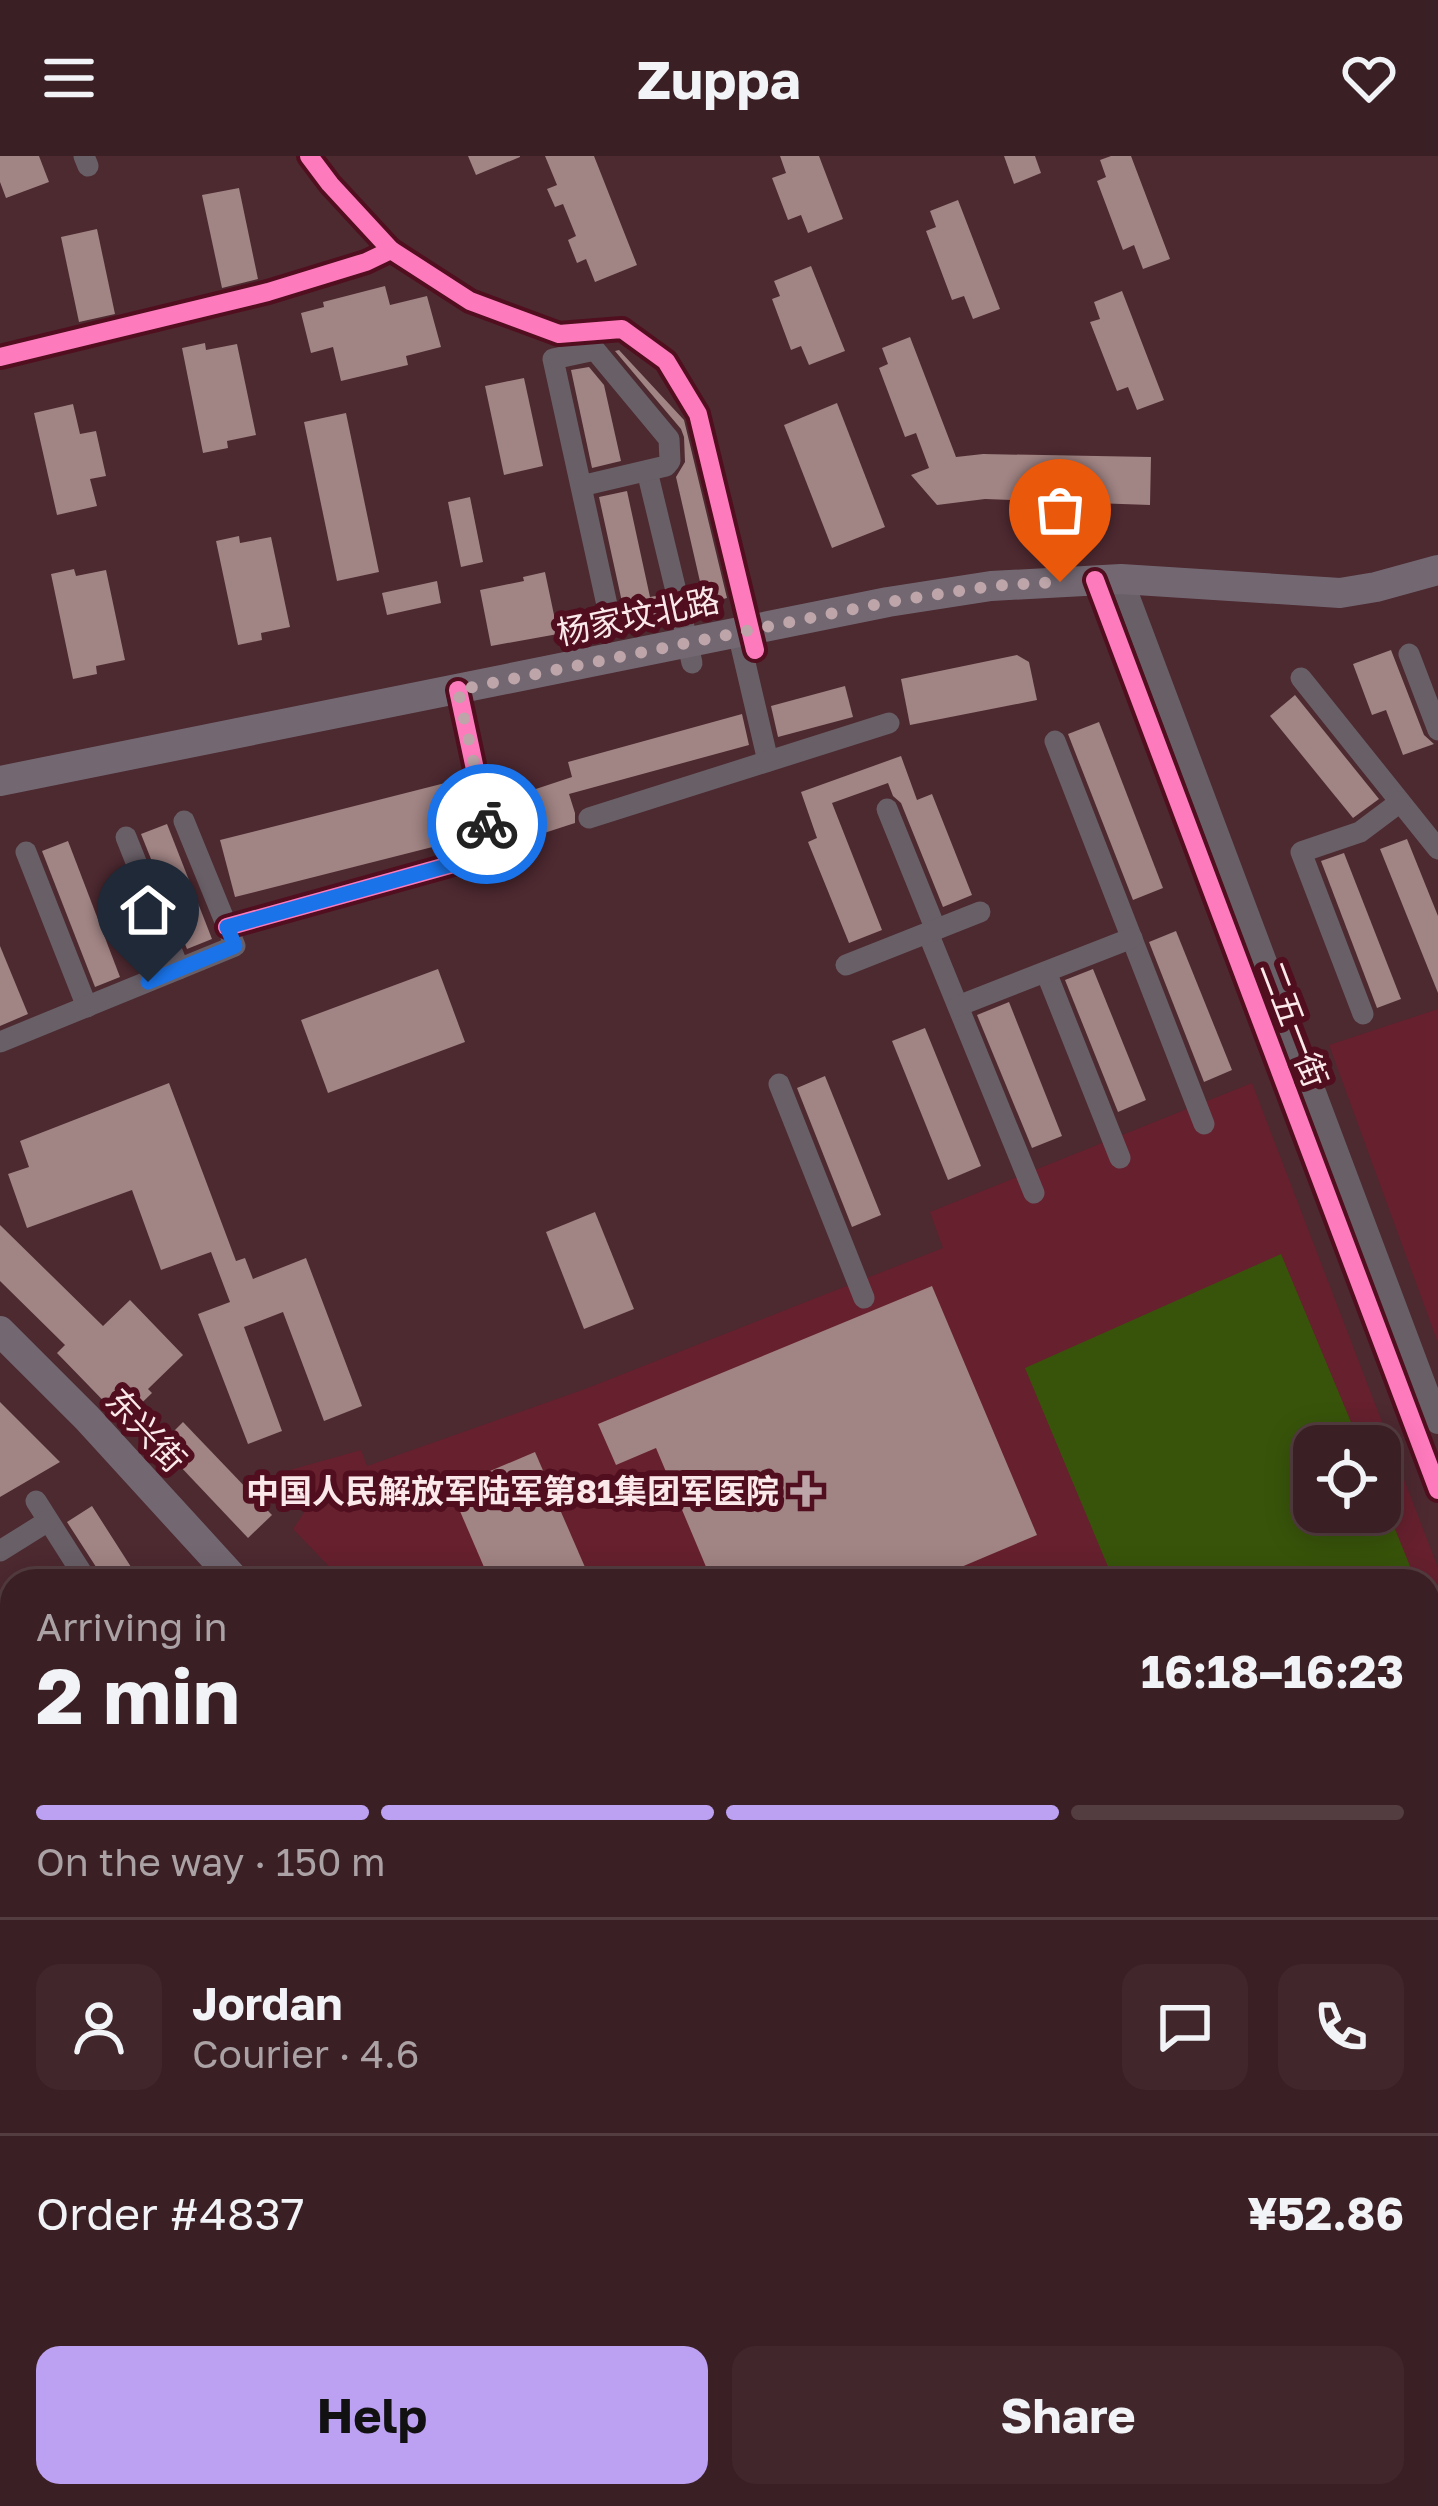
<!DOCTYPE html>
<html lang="en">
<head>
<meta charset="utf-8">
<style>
	body { margin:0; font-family:"Golos Text","Noto Sans SC",sans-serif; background:#41272c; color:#f1f3f6; height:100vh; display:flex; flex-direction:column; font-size:45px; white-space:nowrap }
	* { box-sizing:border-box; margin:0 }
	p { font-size:39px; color:#aba2a6 }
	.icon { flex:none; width:66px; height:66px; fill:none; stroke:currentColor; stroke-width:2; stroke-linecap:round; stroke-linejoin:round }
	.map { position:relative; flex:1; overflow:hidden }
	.side { position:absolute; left:0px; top:1413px; width:1440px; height:939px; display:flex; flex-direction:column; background:#3a1f24; border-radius:36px 36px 0 0; box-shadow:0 6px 30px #0003,0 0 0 3px #543d41 }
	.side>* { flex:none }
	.tools { position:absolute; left:1293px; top:1269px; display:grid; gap:24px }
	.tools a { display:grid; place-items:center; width:108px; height:108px; border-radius:24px; background:#3a1f24; box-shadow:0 6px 30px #0003,0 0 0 3px #543d41; font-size:60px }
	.pin { position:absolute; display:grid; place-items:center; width:102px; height:102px; color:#fff; margin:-123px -51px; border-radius:50% 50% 50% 0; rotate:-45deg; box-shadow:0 0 12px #0007 }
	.pin .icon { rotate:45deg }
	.courier { position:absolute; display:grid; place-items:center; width:120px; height:120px; margin:-60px; border:9px solid #1a73e8; border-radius:50%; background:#fff; color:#222; box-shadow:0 3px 15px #0007 }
	.overview em { font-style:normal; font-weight:700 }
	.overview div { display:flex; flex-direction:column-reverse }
	.overview { display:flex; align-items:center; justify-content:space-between; height:204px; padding:0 36px }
	h1 { font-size:78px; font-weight:700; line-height:90px }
	.bar { display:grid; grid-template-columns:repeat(4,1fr); gap:18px 12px; align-content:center; height:144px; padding:0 36px }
	.bar i { height:15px; border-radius:9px; background:#543d41 }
	.bar .active { background:#bca0f2 }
	.bar p { grid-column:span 4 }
	.line { display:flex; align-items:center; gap:30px; padding:0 36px; border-top:3px solid #543d41 }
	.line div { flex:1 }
	.round { display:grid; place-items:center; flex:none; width:126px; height:126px; border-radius:24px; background:#41272c }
	.cta { display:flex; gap:24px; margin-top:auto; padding:24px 36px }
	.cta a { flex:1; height:138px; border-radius:24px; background:#bca0f2; color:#111; font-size:48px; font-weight:700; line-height:138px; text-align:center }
	.cta a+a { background:#41272c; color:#f1f3f6 }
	header { display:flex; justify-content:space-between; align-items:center; height:156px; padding:0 36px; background:#3a1f24; font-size:54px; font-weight:700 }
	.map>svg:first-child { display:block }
	.built { fill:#66202e; fill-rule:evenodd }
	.green { fill:#38540a }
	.building { fill:#a18484 }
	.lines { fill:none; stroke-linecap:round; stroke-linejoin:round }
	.minor { stroke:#695f67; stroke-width:21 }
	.tertiary { stroke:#695f67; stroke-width:24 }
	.secondary { stroke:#736872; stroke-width:30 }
	.primary { stroke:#756570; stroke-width:33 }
	.cycleway-casing { stroke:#500e1e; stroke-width:26 }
	.cycleway { stroke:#fd7abc; stroke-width:18 }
	.done { stroke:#bda5a9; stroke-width:12; stroke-dasharray:0 21.6 }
	.route { stroke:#1a73e8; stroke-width:15 }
	.poi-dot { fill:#bda5a9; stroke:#500e1e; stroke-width:4.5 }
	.labels { text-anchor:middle; stroke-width:12; stroke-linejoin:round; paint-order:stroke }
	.street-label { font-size:33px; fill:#fae8ea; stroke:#500e1e }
	.poi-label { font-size:33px; font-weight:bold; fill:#fae8ea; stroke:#500e1e; text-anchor:end }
</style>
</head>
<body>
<header><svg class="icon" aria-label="menu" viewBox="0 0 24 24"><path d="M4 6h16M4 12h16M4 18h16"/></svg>Zuppa<svg class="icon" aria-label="heart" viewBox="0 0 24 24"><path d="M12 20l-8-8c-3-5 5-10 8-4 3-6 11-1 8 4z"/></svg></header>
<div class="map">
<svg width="1438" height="2350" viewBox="0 0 1438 2350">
	<rect width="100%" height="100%" fill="#4d2930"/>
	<g class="built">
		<polygon points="1438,853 1438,1187 1329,889"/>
		<path d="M1252 927 1438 1412V1746L1428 1750V1425H343L293 1373 305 1355 290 1314 361 1294 367 1310 585 1233 943 1092 930 1056ZM1314 1290H1380V1356H1314Z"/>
		<polygon points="650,2340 1179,2340 1190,2350 654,2350"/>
	</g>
	<g class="green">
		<polygon points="1281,1098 1361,1290 1314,1290 1314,1356 1380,1356 1380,1336 1416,1425 1114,1425 1025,1212"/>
		<polygon points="1433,1522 1438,1536 1438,1641 1428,1645 1428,1524"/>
		<polygon points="760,2340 906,2340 908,2344 891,2350 764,2350"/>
	</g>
	<g class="building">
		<polygon points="0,0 39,0 49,26 6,42 0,26"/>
		<polygon points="468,0 520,0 520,1 476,19"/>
		<polygon points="545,0 594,0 637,109 595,126 586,103 577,107 568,84 576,80 563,48 555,51 547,33 557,29"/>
		<polygon points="780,0 819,0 843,63 808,77 801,59 788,64 772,22 786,17"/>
		<polygon points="1004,0 1035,0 1041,17 1014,28"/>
		<polygon points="1111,0 1131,0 1170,103 1143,113 1134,89 1123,94 1097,25 1106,21 1100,4"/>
		<polygon points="239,32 258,123 222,132 202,39"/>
		<polygon points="958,44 1000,153 973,163 964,140 952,144 926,75 936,71 930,55"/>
		<polygon points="97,73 115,158 79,166 61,81"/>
		<polygon points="811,110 845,195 809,209 801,190 791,194 772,143 780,140 774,125"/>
		<polygon points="385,130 390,149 427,140 441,191 406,200 408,209 341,225 333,191 311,197 301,157 324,151 323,146"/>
		<polygon points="1122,135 1164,244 1137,254 1128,231 1117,235 1090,166 1100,163 1094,146"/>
		<polygon points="910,181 956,301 983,298 1151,301 1150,349 985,343 937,349 911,319 929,312 916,277 905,281 879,212 888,208 882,192"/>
		<polygon points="205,187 206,194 237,188 256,279 227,285 228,292 203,297 182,192"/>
		<polygon points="619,194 684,264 727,442 695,450 689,441 691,432 701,430 676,321 685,306 684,281 681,273 615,195"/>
		<polygon points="589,211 604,229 621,305 592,312 571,214"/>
		<polygon points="524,222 543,310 504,319 485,230"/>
		<polygon points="837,247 885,371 832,392 784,269"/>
		<polygon points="73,248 80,278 96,275 106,320 90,323 97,350 57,359 34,257"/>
		<polygon points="346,257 379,416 337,425 304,266"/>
		<polygon points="627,335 650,441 661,439 667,447 665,456 615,468 614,462 621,455 622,446 599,341"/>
		<polygon points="470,341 483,406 461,411 448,346"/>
		<polygon points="239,380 240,387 271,381 290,471 261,477 262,484 238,489 216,385"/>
		<polygon points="74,413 76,420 106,414 125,504 96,510 97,518 73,523 51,418"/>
		<polygon points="545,416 558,478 491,490 480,434 524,425 523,421"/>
		<polygon points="437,425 441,447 387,459 382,437"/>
		<polygon points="1391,494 1424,579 1434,588 1403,599 1386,554 1372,559 1353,508"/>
		<polygon points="1017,499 1029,506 1037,544 910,569 901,523"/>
		<polygon points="845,530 853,561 778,581 771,550"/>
		<polygon points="1295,539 1379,643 1353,662 1270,560"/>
		<polygon points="742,558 749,589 569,638 575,657 575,667 507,689 497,646 572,621 568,606"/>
		<polygon points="1099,566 1163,732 1133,744 1068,578"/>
		<polygon points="901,600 917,644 932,638 972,739 943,751 901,647 893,640 888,627 832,647 882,774 849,787 808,686 817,682 801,636"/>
		<polygon points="457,624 472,681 235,741 220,684"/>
		<polygon points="167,668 212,783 187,793 141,678"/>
		<polygon points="1407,683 1438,760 1438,837 1380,693"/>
		<polygon points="68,685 120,821 95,831 42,695"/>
		<polygon points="1344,697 1401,843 1377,852 1321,705"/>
		<polygon points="1176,775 1232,914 1204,926 1149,786"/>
		<polygon points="0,790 28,858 0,870"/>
		<polygon points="438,813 465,886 328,937 301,864"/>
		<polygon points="1093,813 1146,944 1118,956 1065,824"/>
		<polygon points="1009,846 1062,980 1032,992 977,859"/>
		<polygon points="925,872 981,1010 948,1024 892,885"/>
		<polygon points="825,920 881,1059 852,1071 797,932"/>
		<polygon points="169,927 236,1105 245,1102 253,1123 306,1102 362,1250 324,1265 283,1156 244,1171 282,1275 248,1288 198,1158 230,1146 211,1096 161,1114 132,1034 27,1072 8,1018 29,1011 20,985"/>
		<polygon points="595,1056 634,1153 584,1173 546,1076"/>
		<polygon points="0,1069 103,1170 130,1144 183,1199 148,1233 152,1237 123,1265 57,1197 65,1189 0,1125"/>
		<polygon points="932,1130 1037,1379 928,1425 712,1425 656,1292 616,1309 598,1268"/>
		<polygon points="0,1246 60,1306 0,1341"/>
		<polygon points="183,1266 272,1359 248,1382 160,1289"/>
		<polygon points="535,1296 591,1425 490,1425 450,1332"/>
		<polygon points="92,1350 140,1425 102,1425 100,1417 67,1366"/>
	</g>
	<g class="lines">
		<g class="minor">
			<polyline points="84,0 88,10"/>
			<polyline points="309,0 330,28 391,94 470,145 559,178 622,173 666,205 698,258 755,494"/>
			<polyline points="0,201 268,136 366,106 391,94"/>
			<polyline points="647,315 676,435"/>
			<polyline points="581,330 666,310 670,305 669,283 595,194 553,203 607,449"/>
			<polyline points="680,453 692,507"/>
			<polyline points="738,477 768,605"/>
			<polyline points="1409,498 1438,574"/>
			<polyline points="1301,522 1438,693"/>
			<polyline points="1055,585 1204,968"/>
			<polyline points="887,653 936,774"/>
			<polyline points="589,662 889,567"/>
			<polyline points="126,681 179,813"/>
			<polyline points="26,696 87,851"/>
			<polyline points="227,771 493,697 458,534"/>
			<polyline points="928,777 1034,1037"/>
			<polyline points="846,809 980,756"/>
			<polyline points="1046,816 1120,1002"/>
			<polyline points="958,850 1132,782"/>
			<polyline points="1363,858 1301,696 1360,676 1400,646"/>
			<polyline points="0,886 235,790 184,665"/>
			<polyline points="779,928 864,1142"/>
			<polyline points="36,1345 87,1425"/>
			<polyline points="0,1395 48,1365"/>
			<polyline points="0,1490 12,1509"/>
			<polyline points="0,1649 12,1641"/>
			<polyline points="0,1679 12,1672"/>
			<polyline points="0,1706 12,1727"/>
			<polyline points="1428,2105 1438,2131"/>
			<polyline points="1428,2278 1438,2304"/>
			<polyline points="1347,2340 1351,2350"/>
		</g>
		<g class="tertiary">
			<polyline points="1121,423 1438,1266"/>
			<polyline points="1095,424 1438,1334"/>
			<polyline points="186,2340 190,2350"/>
		</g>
		<g class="secondary">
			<polyline points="0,625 888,446 991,430 1121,423 1340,437 1376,431 1438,414"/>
			<polyline points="0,1175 87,1262 236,1425"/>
			<polyline points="628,2340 632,2350"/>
		</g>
		<g class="primary">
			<polyline points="1428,1779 1438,1776"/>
			<polyline points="1428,1823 1438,1819"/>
			<polyline points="0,2335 12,2330"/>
			<polyline points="64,2350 90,2340"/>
		</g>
		<g class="cycleway-casing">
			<g id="cycleway">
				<polyline points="309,0 330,28 391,94 470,145 559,178 622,173 666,205 698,258 755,494"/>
				<polyline points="0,201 268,136 366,106 391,94"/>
				<polyline points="1095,424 1438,1334"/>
				<polyline points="227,771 493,697 458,534"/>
			</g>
		</g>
		<use href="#cycleway" class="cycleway"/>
	</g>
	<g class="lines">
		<polyline class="done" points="487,668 458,534 888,446 991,430 1060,426"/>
		<polyline class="route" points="148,826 235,790 227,771 493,697 487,668"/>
	</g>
	<path class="poi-dot" d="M800 1317h12v12h12v12h-12v12h-12v-12h-12v-12h12z"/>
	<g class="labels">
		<g class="street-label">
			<text transform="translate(638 460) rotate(-12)" y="12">杨家坟北路</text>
			<text transform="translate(1294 868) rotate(69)" y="12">二五一街</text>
			<text transform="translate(146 1274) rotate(47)" y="12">东兴街</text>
		</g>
		<g class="poi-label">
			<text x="779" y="1347">中国人民解放军陆军第81集团军医院</text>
		</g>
	</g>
</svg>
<div class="tools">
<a><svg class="icon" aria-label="locate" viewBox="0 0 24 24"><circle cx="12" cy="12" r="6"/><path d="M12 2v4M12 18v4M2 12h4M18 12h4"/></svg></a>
</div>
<div class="pin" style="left:1060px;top:426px;background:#ea580c"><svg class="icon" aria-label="bag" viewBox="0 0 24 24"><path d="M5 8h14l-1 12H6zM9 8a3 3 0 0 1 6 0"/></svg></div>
<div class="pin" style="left:148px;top:826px;background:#1f2937"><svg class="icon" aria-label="home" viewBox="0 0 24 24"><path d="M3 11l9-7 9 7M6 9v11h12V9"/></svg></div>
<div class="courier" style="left:487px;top:668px"><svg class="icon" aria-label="bike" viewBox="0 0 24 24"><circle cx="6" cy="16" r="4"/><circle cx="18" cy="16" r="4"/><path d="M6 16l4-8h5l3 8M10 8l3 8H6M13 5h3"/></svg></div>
<section class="side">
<div class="overview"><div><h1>2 min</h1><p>Arriving in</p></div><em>16:18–16:23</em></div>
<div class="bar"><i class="active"></i><i class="active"></i><i class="active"></i><i></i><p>On the way · 150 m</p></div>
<div class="line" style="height:216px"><a class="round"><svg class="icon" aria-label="person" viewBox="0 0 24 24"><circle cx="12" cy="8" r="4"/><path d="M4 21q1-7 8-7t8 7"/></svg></a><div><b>Jordan</b><p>Courier · 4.6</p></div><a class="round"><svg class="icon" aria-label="chat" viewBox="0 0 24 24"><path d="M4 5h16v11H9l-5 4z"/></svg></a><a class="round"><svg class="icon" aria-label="phone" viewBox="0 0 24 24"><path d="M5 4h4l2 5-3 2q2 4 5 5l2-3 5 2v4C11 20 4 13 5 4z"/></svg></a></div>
<div class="line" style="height:156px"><div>Order #4837</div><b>¥52.86</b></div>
<div class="cta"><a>Help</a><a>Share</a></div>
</section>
</div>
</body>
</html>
